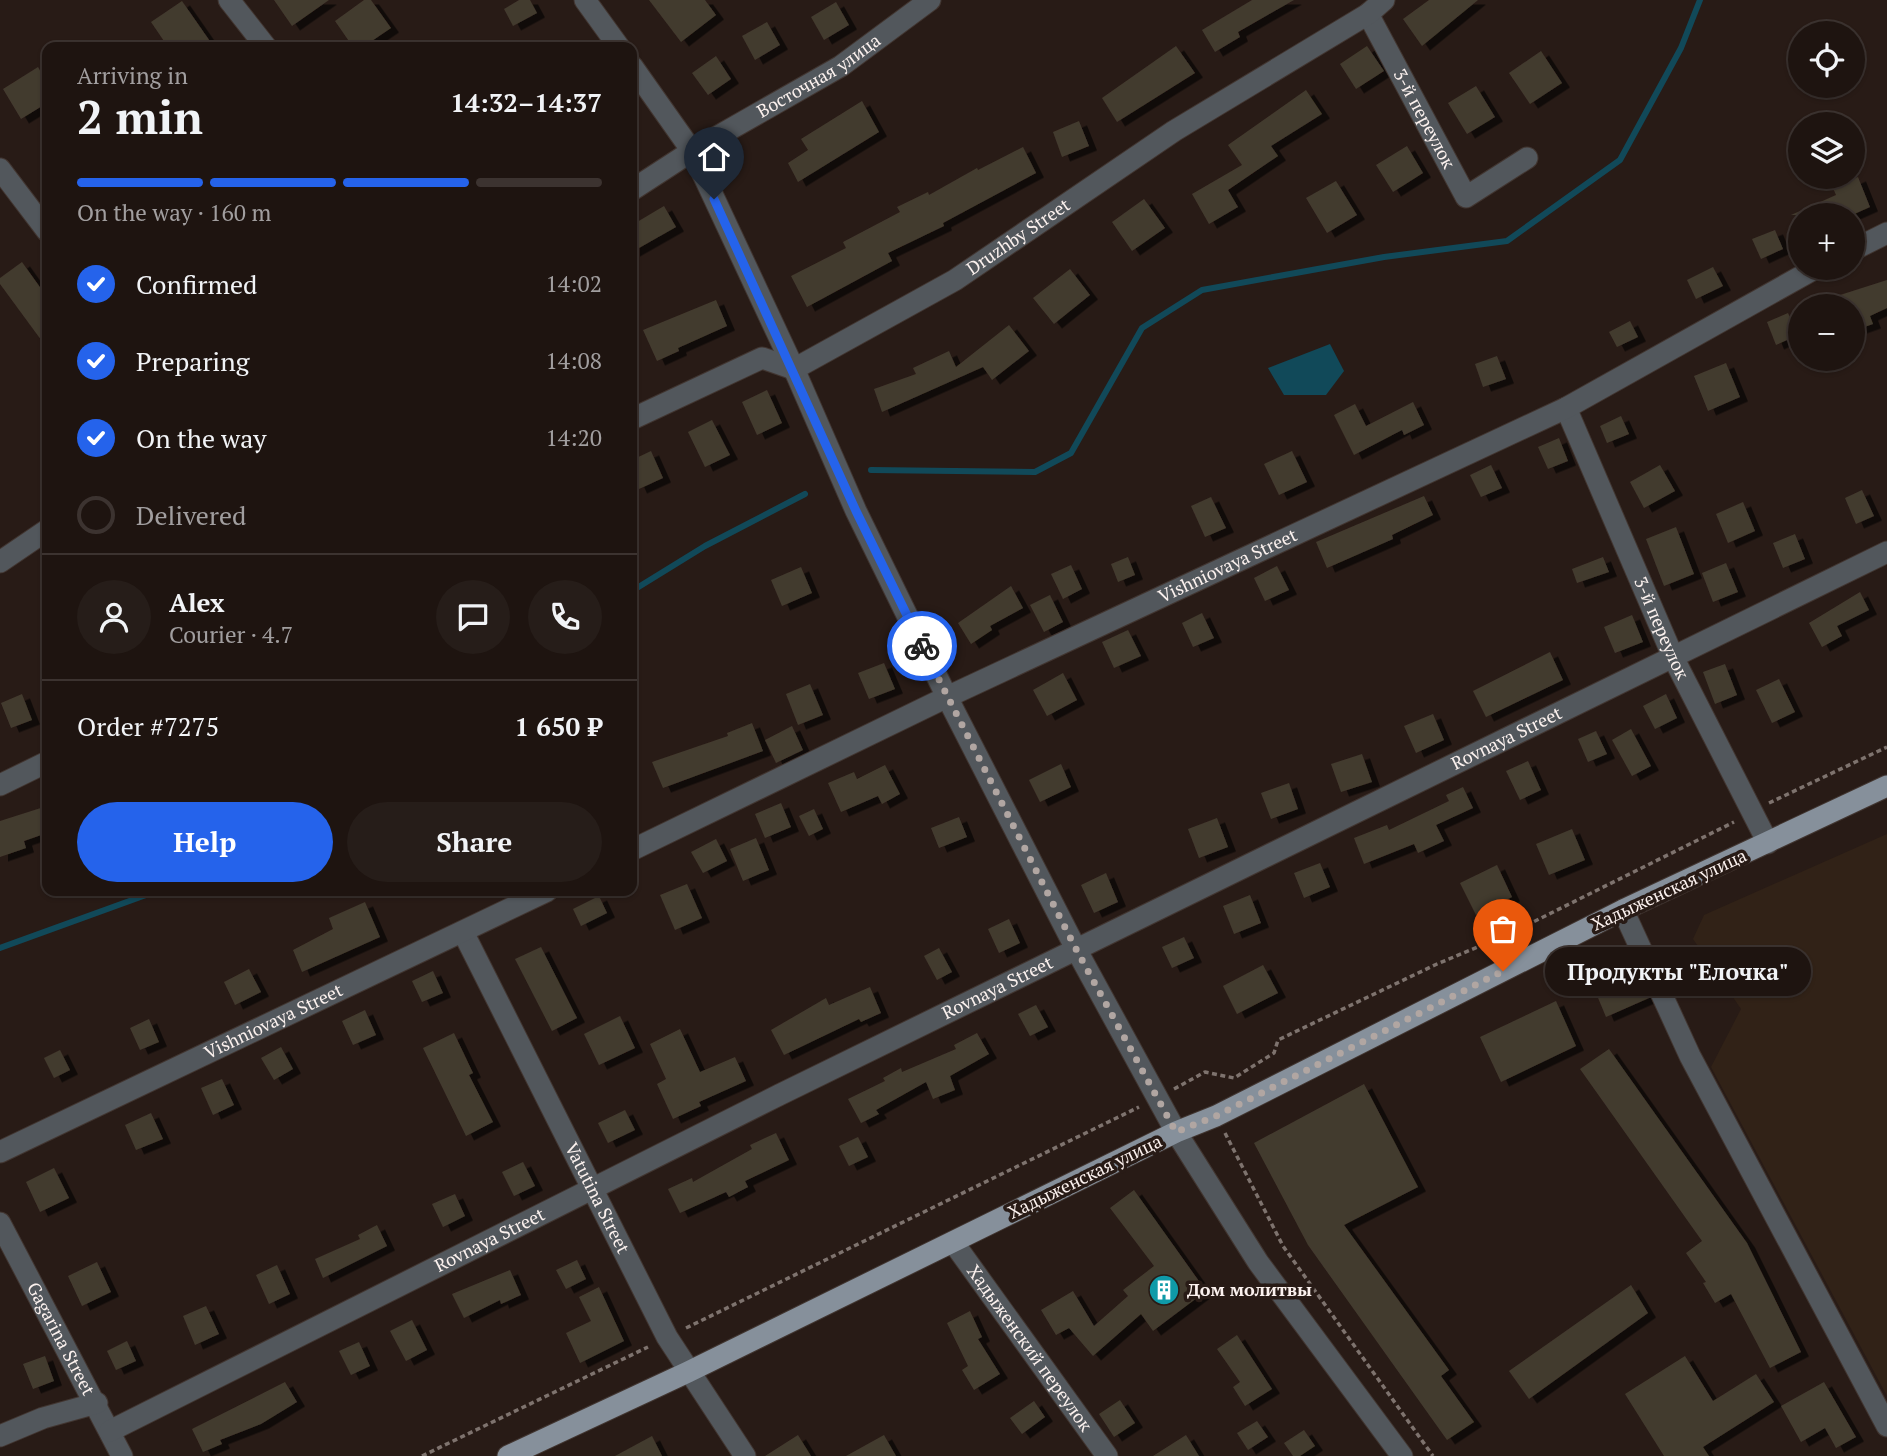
<!DOCTYPE html>
<html lang="en">
<head>
<meta charset="utf-8">
<style>
	body { margin:0; font-family:"PT Serif",serif; background:#261d19; color:#f1f3f6; height:100vh; display:flex; flex-direction:column; font-size:26px; white-space:nowrap }
	* { box-sizing:border-box; margin:0 }
	p { font-size:23px; color:#a19e9f }
	.icon { flex:none; width:38px; height:38px; fill:none; stroke:currentColor; stroke-width:2; stroke-linecap:round; stroke-linejoin:round }
	.map { position:relative; flex:1; overflow:hidden }
	.panel { position:absolute; left:42px; top:42px; width:595px; height:854px; display:flex; flex-direction:column; background:#1e1410; border-radius:14px; box-shadow:0 2px 5px #0004,0 0 0 2px #3c3330 }
	.panel>* { flex:none }
	.buttons { position:absolute; left:1788px; top:21px; display:grid; gap:14px }
	.buttons a { display:grid; place-items:center; width:77px; height:77px; border-radius:50%; background:#1e1410; box-shadow:0 2px 5px #0004,0 0 0 2px #3c3330; font-size:35px }
	.pin { position:absolute; display:grid; place-items:center; width:60px; height:60px; color:#fff; margin:-72px -30px; border-radius:50% 50% 50% 0; rotate:-45deg; box-shadow:0 0 7px #0007 }
	.pin .icon { rotate:45deg }
	.courier { position:absolute; display:grid; place-items:center; width:70px; height:70px; margin:-35px; border:5px solid #2563eb; border-radius:50%; background:#fff; color:#222; box-shadow:0 2px 9px #0007 }
	.bubble { position:absolute; height:49px; border-radius:24px; background:#1e1410; box-shadow:0 2px 5px #0004,0 0 0 2px #3c3330; font-size:23px; font-weight:600; line-height:49px; text-align:center }
	.head em { font-style:normal; font-weight:600 }
	.head div { display:flex; flex-direction:column-reverse }
	.head { display:flex; align-items:center; justify-content:space-between; height:119px; padding:0 35px }
	h1 { font-size:46px; font-weight:600; line-height:52px }
	.bar { display:grid; grid-template-columns:repeat(4,1fr); gap:10px 7px; align-content:center; height:84px; padding:0 35px }
	.bar i { height:9px; border-radius:5px; background:#3c3330 }
	.bar .on { background:#2563eb }
	.bar p { grid-column:span 4 }
	.line { display:flex; align-items:center; gap:18px; padding:0 35px; border-top:2px solid #3c3330 }
	.line div { flex:1 }
	.round { display:grid; place-items:center; flex:none; width:74px; height:74px; border-radius:37px; background:#261d19 }
	ol { padding:0 35px; list-style:none }
	li { display:flex; align-items:center; gap:21px; height:77px }
	li p { margin-inline-start:auto }
	li .icon { padding:7px; border-radius:50%; background:#2563eb; color:#fff; stroke-width:4 }
	li:last-child { color:#a19e9f }
	li i { width:38px; height:38px; border:4px solid #3c3330; border-radius:50% }
	.primary-button { display:flex; gap:14px; margin-top:auto; padding:14px 35px }
	.primary-button a { flex:1; height:80px; border-radius:42px; background:#2563eb; color:#fff; font-size:28px; font-weight:600; line-height:80px; text-align:center }
	.primary-button a+a { background:#261d19; color:#f1f3f6 }
	.map>svg:first-child { display:block }
	.industrial { fill:#312217 }
	.water { fill:#114959 }
	.lines { fill:none; stroke-linecap:round; stroke-linejoin:round }
	.stream { stroke:#114959; stroke-width:6 }
	.building { fill:#433a2e; filter:url(#shadow) }
	.minor-casing { stroke:#413530; stroke-width:23 }
	.major-casing { stroke:#413530; stroke-width:23 }
	.path { stroke:#7e736e; stroke-width:3.5; stroke-dasharray:5 3.5; stroke-linecap:butt }
	.minor { stroke:#52575c; stroke-width:21 }
	.major { stroke:#86909b; stroke-width:21 }
	.done { stroke:#b1a6a2; stroke-width:7; stroke-dasharray:0 12.6 }
	.route { stroke:#2563eb; stroke-width:9 }
	.labels { text-anchor:middle; stroke-width:7; stroke-linejoin:round; paint-order:stroke }
	.street-label { font-size:18px; fill:#fbf1ee; stroke:#281b16 }
	.poi-label { font-size:18px; font-weight:bold; fill:#fbf1ee; stroke:#281b16; text-anchor:start }
</style>
</head>
<body>
<div class="map">
<svg width="1887" height="1456" viewBox="0 0 1887 1456">
	<defs>
		<filter id="shadow"><feDropShadow dx="8" dy="4.5" stdDeviation="0" flood-color="#0009"/></filter>
	</defs>
	<rect width="100%" height="100%" fill="#281b16"/>
	<polygon class="industrial" points="1887,834 1887,1396 1711,1067 1741,1009 1693,939 1704,915"/>
	<polygon class="water" points="1330,344 1344,371 1326,395 1284,395 1268,368"/>
	<g class="lines">
		<g class="stream">
			<polyline points="871,470 1035,472 1071,453 1142,328 1202,290 1384,257 1507,241 1620,160 1681,48 1700,0"/>
			<polyline points="632,591 705,546 805,494"/>
			<polyline points="0,948 157,891"/>
		</g>
	</g>
	<g class="building">
		<polygon points="274,0 329,0 292,26"/>
		<polygon points="364,0 371,0 391,28 363,47 353,47 335,21"/>
		<polygon points="519,0 530,0 537,13 513,26 504,9"/>
		<polygon points="649,0 705,0 716,15 681,42"/>
		<polygon points="1252,0 1294,0 1238,32 1240,37 1215,52 1202,30"/>
		<polygon points="1429,0 1478,0 1422,46 1403,19"/>
		<polygon points="182,1 214,47 168,47 151,22"/>
		<polygon points="836,2 849,25 824,40 811,17"/>
		<polygon points="767,22 780,45 755,60 742,36"/>
		<polygon points="1176,46 1195,73 1117,122 1102,98"/>
		<polygon points="1367,46 1384,71 1356,89 1340,64"/>
		<polygon points="1541,51 1562,83 1530,104 1509,73"/>
		<polygon points="716,56 731,79 708,95 692,73"/>
		<polygon points="38,67 47,83 47,103 21,119 3,89"/>
		<polygon points="1476,86 1495,117 1467,134 1448,103"/>
		<polygon points="1306,90 1322,114 1271,146 1278,156 1228,190 1238,207 1209,224 1192,194 1242,165 1228,145"/>
		<polygon points="862,101 879,132 798,182 788,163 808,150 801,139"/>
		<polygon points="1079,121 1089,146 1062,157 1053,132"/>
		<polygon points="1407,146 1423,173 1393,192 1376,165"/>
		<polygon points="1023,147 1036,173 943,223 944,226 888,253 892,261 807,307 791,276 846,248 843,242 900,212 897,207 928,192 929,195 977,168 978,170"/>
		<polygon points="1858,177 1870,207 1852,215 1791,215 1836,195 1833,188"/>
		<polygon points="1336,181 1357,215 1327,233 1306,198"/>
		<polygon points="1144,199 1165,228 1132,251 1112,222"/>
		<polygon points="664,206 676,227 632,252 632,225"/>
		<polygon points="1775,230 1783,249 1761,259 1752,239"/>
		<polygon points="22,262 47,297 47,348 0,284 0,278"/>
		<polygon points="1713,267 1723,286 1696,299 1687,280"/>
		<polygon points="1070,269 1090,295 1054,324 1033,298"/>
		<polygon points="1887,280 1887,308 1870,316 1873,324 1853,331 1853,306 1816,306 1815,303"/>
		<polygon points="716,300 727,326 678,348 679,351 657,361 643,330"/>
		<polygon points="1788,313 1798,335 1776,345 1767,322"/>
		<polygon points="1630,321 1638,337 1617,347 1609,332"/>
		<polygon points="1009,325 1029,351 992,380 983,367 882,412 874,389 916,374 913,368 949,351 956,367"/>
		<polygon points="1497,356 1506,379 1483,387 1475,364"/>
		<polygon points="1726,363 1740,397 1708,411 1694,376"/>
		<polygon points="767,390 782,423 757,435 742,402"/>
		<polygon points="1413,402 1424,425 1404,435 1402,430 1354,455 1334,415 1355,404 1366,426"/>
		<polygon points="1621,416 1629,434 1607,443 1600,426"/>
		<polygon points="712,420 730,455 705,467 688,432"/>
		<polygon points="1559,438 1568,461 1548,469 1538,447"/>
		<polygon points="651,451 663,478 639,489 632,473 632,460"/>
		<polygon points="1292,451 1307,482 1279,495 1264,464"/>
		<polygon points="1491,465 1502,488 1481,497 1470,475"/>
		<polygon points="1660,465 1675,491 1644,508 1630,482"/>
		<polygon points="1862,490 1874,516 1856,524 1845,498"/>
		<polygon points="1424,496 1433,515 1392,535 1393,539 1327,568 1316,542"/>
		<polygon points="1211,497 1226,528 1205,537 1191,506"/>
		<polygon points="1743,502 1755,531 1728,543 1716,514"/>
		<polygon points="1676,527 1694,574 1664,586 1646,539"/>
		<polygon points="1795,534 1805,559 1783,568 1773,543"/>
		<polygon points="1128,557 1135,575 1118,582 1111,564"/>
		<polygon points="1603,557 1609,572 1577,583 1572,569"/>
		<polygon points="1726,563 1738,592 1713,602 1702,573"/>
		<polygon points="1071,565 1082,589 1063,599 1051,574"/>
		<polygon points="1277,566 1289,590 1265,601 1254,578"/>
		<polygon points="801,567 812,593 782,606 771,580"/>
		<polygon points="1011,586 1023,608 990,626 992,630 971,644 958,623"/>
		<polygon points="1860,592 1869,610 1837,626 1842,636 1822,647 1809,623"/>
		<polygon points="1050,595 1063,622 1044,632 1030,605"/>
		<polygon points="1202,613 1214,638 1193,647 1182,623"/>
		<polygon points="1632,615 1643,642 1615,653 1604,627"/>
		<polygon points="1128,630 1141,656 1114,668 1102,642"/>
		<polygon points="1550,652 1563,680 1486,717 1473,691"/>
		<polygon points="884,663 895,689 869,699 858,673"/>
		<polygon points="1725,664 1737,695 1715,704 1703,672"/>
		<polygon points="1063,673 1077,700 1047,716 1033,690"/>
		<polygon points="1779,679 1795,712 1772,723 1756,690"/>
		<polygon points="810,684 823,715 798,725 786,694"/>
		<polygon points="22,694 32,720 11,728 1,703"/>
		<polygon points="1666,694 1677,718 1655,729 1643,706"/>
		<polygon points="1433,714 1444,740 1416,753 1404,726"/>
		<polygon points="752,723 763,751 663,788 652,762 728,736 727,733"/>
		<polygon points="792,726 803,750 776,763 765,740"/>
		<polygon points="1631,729 1651,766 1632,776 1612,740"/>
		<polygon points="1596,731 1607,754 1588,762 1578,739"/>
		<polygon points="1362,754 1372,782 1341,792 1331,764"/>
		<polygon points="1528,761 1541,790 1520,800 1506,771"/>
		<polygon points="1061,764 1071,787 1040,802 1029,780"/>
		<polygon points="885,765 900,794 882,804 878,796 841,812 828,783 854,772 857,779"/>
		<polygon points="1289,783 1298,809 1271,819 1261,793"/>
		<polygon points="1463,787 1473,808 1436,825 1444,841 1418,853 1414,844 1364,864 1354,838 1387,825 1389,830 1449,801 1446,795"/>
		<polygon points="781,803 791,827 765,838 755,814"/>
		<polygon points="47,806 47,833 24,841 26,848 0,857 0,821"/>
		<polygon points="814,809 823,829 809,836 799,816"/>
		<polygon points="959,817 967,837 939,848 931,828"/>
		<polygon points="1217,818 1228,847 1199,858 1188,829"/>
		<polygon points="1572,829 1585,860 1549,875 1536,844"/>
		<polygon points="756,838 769,870 743,881 730,849"/>
		<polygon points="716,839 727,861 703,873 691,852"/>
		<polygon points="1320,863 1330,887 1304,898 1294,873"/>
		<polygon points="1497,865 1512,897 1476,915 1460,883"/>
		<polygon points="1106,873 1118,902 1094,913 1081,885"/>
		<polygon points="687,884 702,918 675,930 660,895"/>
		<polygon points="1250,895 1261,923 1234,934 1223,906"/>
		<polygon points="599,896 607,913 581,926 573,909"/>
		<polygon points="365,902 380,937 302,972 293,950 333,929 329,918"/>
		<polygon points="1009,919 1020,943 999,953 988,929"/>
		<polygon points="1184,937 1194,958 1172,968 1162,947"/>
		<polygon points="541,947 577,1018 552,1031 515,959"/>
		<polygon points="939,948 952,972 937,980 924,956"/>
		<polygon points="1632,962 1649,998 1606,1017 1591,981"/>
		<polygon points="1263,965 1278,993 1237,1014 1223,986"/>
		<polygon points="249,969 261,992 235,1005 224,982"/>
		<polygon points="433,971 443,993 422,1002 412,981"/>
		<polygon points="870,987 881,1013 861,1022 859,1019 784,1055 771,1030 826,998 829,1005"/>
		<polygon points="1556,1001 1576,1046 1501,1082 1480,1037"/>
		<polygon points="1036,1005 1048,1027 1030,1036 1018,1014"/>
		<polygon points="365,1010 376,1035 353,1045 342,1021"/>
		<polygon points="620,1016 635,1048 599,1065 584,1034"/>
		<polygon points="149,1019 159,1042 140,1050 130,1028"/>
		<polygon points="680,1029 700,1072 735,1057 746,1081 699,1102 701,1106 673,1119 657,1084 666,1079 650,1044"/>
		<polygon points="454,1033 473,1073 469,1075 493,1122 466,1136 423,1048"/>
		<polygon points="977,1033 989,1054 950,1076 955,1090 933,1099 926,1082 876,1110 879,1114 861,1123 848,1099 885,1081 883,1078 901,1068 902,1072 956,1049 954,1045"/>
		<polygon points="281,1047 293,1069 274,1080 261,1058"/>
		<polygon points="1609,1049 1747,1243 1801,1352 1770,1368 1731,1294 1715,1303 1703,1283 1706,1282 1686,1253 1702,1241 1580,1069"/>
		<polygon points="60,1050 70,1070 54,1078 44,1058"/>
		<polygon points="222,1079 234,1105 213,1115 201,1088"/>
		<polygon points="1364,1084 1418,1187 1344,1225 1449,1370 1441,1376 1474,1422 1447,1440 1308,1245 1254,1143"/>
		<polygon points="625,1110 635,1130 608,1143 598,1123"/>
		<polygon points="151,1113 163,1139 136,1150 125,1125"/>
		<polygon points="776,1133 789,1160 745,1181 748,1187 729,1197 726,1192 680,1213 668,1189 692,1178 693,1182 752,1149 750,1145"/>
		<polygon points="858,1137 868,1157 849,1166 839,1146"/>
		<polygon points="523,1162 535,1186 514,1196 502,1172"/>
		<polygon points="54,1168 69,1198 40,1212 26,1182"/>
		<polygon points="1134,1190 1206,1291 1153,1331 1141,1314 1093,1356 1069,1328 1056,1335 1041,1310 1073,1291 1094,1326 1128,1296 1123,1290 1154,1266 1110,1208"/>
		<polygon points="455,1194 465,1216 443,1227 432,1204"/>
		<polygon points="377,1225 387,1246 323,1278 315,1259 360,1239 358,1235"/>
		<polygon points="577,1260 586,1279 566,1289 556,1270"/>
		<polygon points="97,1262 111,1292 82,1306 68,1276"/>
		<polygon points="277,1265 290,1294 269,1304 256,1275"/>
		<polygon points="510,1270 521,1295 501,1304 500,1300 464,1318 452,1294"/>
		<polygon points="1631,1285 1648,1313 1529,1399 1509,1371"/>
		<polygon points="599,1287 624,1341 580,1363 566,1333 591,1321 579,1297"/>
		<polygon points="206,1306 219,1334 195,1345 183,1316"/>
		<polygon points="970,1311 982,1337 978,1339 1000,1374 974,1390 962,1370 968,1366 947,1323"/>
		<polygon points="412,1320 427,1350 406,1361 390,1331"/>
		<polygon points="1237,1335 1272,1389 1245,1406 1233,1387 1240,1382 1217,1349"/>
		<polygon points="127,1341 136,1361 116,1370 107,1351"/>
		<polygon points="359,1342 370,1366 351,1375 339,1351"/>
		<polygon points="45,1356 54,1381 33,1389 23,1364"/>
		<polygon points="1685,1356 1713,1401 1756,1374 1774,1402 1703,1447 1709,1456 1664,1456 1625,1394"/>
		<polygon points="285,1382 297,1402 261,1424 220,1440 222,1444 203,1452 192,1429"/>
		<polygon points="1824,1382 1856,1437 1836,1448 1825,1428 1801,1442 1781,1406"/>
		<polygon points="1120,1400 1135,1423 1114,1437 1099,1414"/>
		<polygon points="1034,1401 1045,1417 1022,1434 1010,1418"/>
		<polygon points="1257,1421 1268,1437 1248,1450 1237,1433"/>
		<polygon points="1304,1430 1315,1446 1300,1456 1293,1456 1284,1443"/>
		<polygon points="798,1435 811,1456 765,1456"/>
		<polygon points="884,1435 896,1456 846,1456"/>
		<polygon points="1186,1435 1199,1456 1153,1456"/>
		<polygon points="652,1436 662,1456 615,1456"/>
	</g>
	<g class="lines">
		<g class="minor-casing">
			<g id="minor">
				<polyline points="229,0 266,47"/>
				<polyline points="585,0 619,47"/>
				<path id="s1" d="M1368 14 1466 197 1527 158"/>
				<polyline points="632,66 692,151 794,369 856,511 947,697 1076,949 1176,1132 1258,1262 1402,1456"/>
				<polyline points="0,169 47,231"/>
				<path id="s2" d="M632 190 692 151 841 66 930 0"/>
				<polyline points="1853,250 1887,233"/>
				<path id="s3" d="M1566 408 1674 659 1768 843"/>
				<path id="s4" d="M632 419 762 358 794 369 955 280 1174 131 1368 14 1384 0"/>
				<polyline points="0,562 47,530"/>
				<polyline points="0,785 47,762"/>
				<path id="s5" d="M632 850 947 697 1566 408 1816 268"/>
				<polyline points="1623,910 1690,1056 1887,1426"/>
				<path id="s6" d="M463 932 667 1337 745 1456"/>
				<path id="s7" d="M0 1152 547 891"/>
				<path id="s8" d="M0 1223 122 1456"/>
				<path id="s9" d="M953 1242 1107 1456"/>
				<path id="s10" d="M110 1431 779 1095 1887 552"/>
				<polyline points="0,1436 43,1418 97,1403"/>
			</g>
		</g>
		<g class="major-casing">
			<polyline id="major" points="508,1456 688,1372 1176,1132 1216,1116 1623,910 1887,786"/>
		</g>
		<g class="path">
			<polyline points="1769,803 1887,747"/>
			<polyline points="1174,1089 1205,1072 1234,1078 1274,1053 1278,1040 1437,964 1509,934 1734,822"/>
			<polyline points="1225,1133 1283,1246 1433,1456"/>
			<polyline points="686,1328 1139,1107"/>
			<polyline points="422,1456 648,1347"/>
		</g>
		<use href="#minor" class="minor"/>
		<use href="#major" class="major"/>
	</g>
	<g class="lines">
		<polyline class="done" points="922,646 1076,949 1176,1132 1216,1116 1503,971"/>
		<polyline class="route" points="714,199 856,511 922,646"/>
	</g>
	<defs>
		<g id="building-disc" transform="scale(1.575)"><circle r="9.5" fill="#0f9aa8" stroke="#281b16"/><path d="M-4-6H4V6H1V3H-1V6H-4ZM-2.5-4.3h1.7v1.8h-1.7ZM.8-4.3h1.7v1.8H.8ZM-2.5-1h1.7V.8h-1.7ZM.8-1h1.7V.8H.8Z" fill="#fff"/></g>
	</defs>
	<g fill-rule="evenodd">
		<use href="#building-disc" x="1164" y="1290"/>
	</g>
	<g class="labels">
		<g class="street-label">
			<text dy="6" stroke="none"><textPath href="#s2" startOffset="219">Восточная улица</textPath></text>
			<text dy="6" stroke="none"><textPath href="#s1" startOffset="119">3-й переулок</textPath></text>
			<text dy="6" stroke="none"><textPath href="#s4" startOffset="438">Druzhby Street</textPath></text>
			<text dy="6" stroke="none"><textPath href="#s5" startOffset="660">Vishniovaya Street</textPath></text>
			<text dy="6" stroke="none"><textPath href="#s3" startOffset="240">3-й переулок</textPath></text>
			<text dy="6" stroke="none"><textPath href="#s10" startOffset="1559">Rovnaya Street</textPath></text>
			<text transform="translate(1669 890) rotate(-25)" y="6">Хадыженская улица</text>
			<text dy="6" stroke="none"><textPath href="#s10" startOffset="992">Rovnaya Street</textPath></text>
			<text dy="6" stroke="none"><textPath href="#s7" startOffset="303">Vishniovaya Street</textPath></text>
			<text transform="translate(1085 1177) rotate(-26)" y="6">Хадыженская улица</text>
			<text dy="6" stroke="none"><textPath href="#s6" startOffset="298">Vatutina Street</textPath></text>
			<text dy="6" stroke="none"><textPath href="#s10" startOffset="425">Rovnaya Street</textPath></text>
			<text dy="6" stroke="none"><textPath href="#s8" startOffset="131">Gagarina Street</textPath></text>
			<text dy="6" stroke="none"><textPath href="#s9" startOffset="131">Хадыженский переулок</textPath></text>
		</g>
		<g class="poi-label">
			<text x="1187" y="1296">Дом молитвы</text>
		</g>
	</g>
</svg>
<div class="buttons">
<a><svg class="icon" aria-label="locate" viewBox="0 0 24 24"><circle cx="12" cy="12" r="6"/><path d="M12 2v4M12 18v4M2 12h4M18 12h4"/></svg></a>
<a><svg class="icon" aria-label="layers" viewBox="0 0 24 24"><path d="M12 4l9 5-9 5-9-5zM3 14l9 5 9-5"/></svg></a>
<a>+</a>
<a>−</a>
</div>
<div class="pin" style="left:1503px;top:971px;background:#ea580c"><svg class="icon" aria-label="bag" viewBox="0 0 24 24"><path d="M5 8h14l-1 12H6zM9 8a3 3 0 0 1 6 0"/></svg></div>
<div class="pin" style="left:714px;top:199px;background:#1f2937"><svg class="icon" aria-label="home" viewBox="0 0 24 24"><path d="M3 11l9-7 9 7M6 9v11h12V9"/></svg></div>
<div class="courier" style="left:922px;top:646px"><svg class="icon" aria-label="bike" viewBox="0 0 24 24"><circle cx="6" cy="16" r="4"/><circle cx="18" cy="16" r="4"/><path d="M6 16l4-8h5l3 8M10 8l3 8H6M13 5h3"/></svg></div>
<div class="bubble" style="left:1545px;top:947px;width:266px">Продукты &quot;Елочка&quot;</div>
<section class="panel">
<div class="head"><div><h1>2 min</h1><p>Arriving in</p></div><em>14:32–14:37</em></div>
<div class="bar"><i class="on"></i><i class="on"></i><i class="on"></i><i></i><p>On the way · 160 m</p></div>
<ol>
<li><svg class="icon" aria-label="check" viewBox="0 0 24 24"><path d="M5 12l5 5 9-10"/></svg>Confirmed<p>14:02</p></li>
<li><svg class="icon" aria-label="check" viewBox="0 0 24 24"><path d="M5 12l5 5 9-10"/></svg>Preparing<p>14:08</p></li>
<li><svg class="icon" aria-label="check" viewBox="0 0 24 24"><path d="M5 12l5 5 9-10"/></svg>On the way<p>14:20</p></li>
<li><i></i>Delivered</li>
</ol>
<div class="line" style="height:126px"><a class="round"><svg class="icon" aria-label="person" viewBox="0 0 24 24"><circle cx="12" cy="8" r="4"/><path d="M4 21q1-7 8-7t8 7"/></svg></a><div><b>Alex</b><p>Courier · 4.7</p></div><a class="round"><svg class="icon" aria-label="chat" viewBox="0 0 24 24"><path d="M4 5h16v11H9l-5 4z"/></svg></a><a class="round"><svg class="icon" aria-label="phone" viewBox="0 0 24 24"><path d="M5 4h4l2 5-3 2q2 4 5 5l2-3 5 2v4C11 20 4 13 5 4z"/></svg></a></div>
<div class="line" style="height:91px"><div>Order #7275</div><b>1 650 ₽</b></div>
<div class="primary-button"><a>Help</a><a>Share</a></div>
</section>
</div>
</body>
</html>
